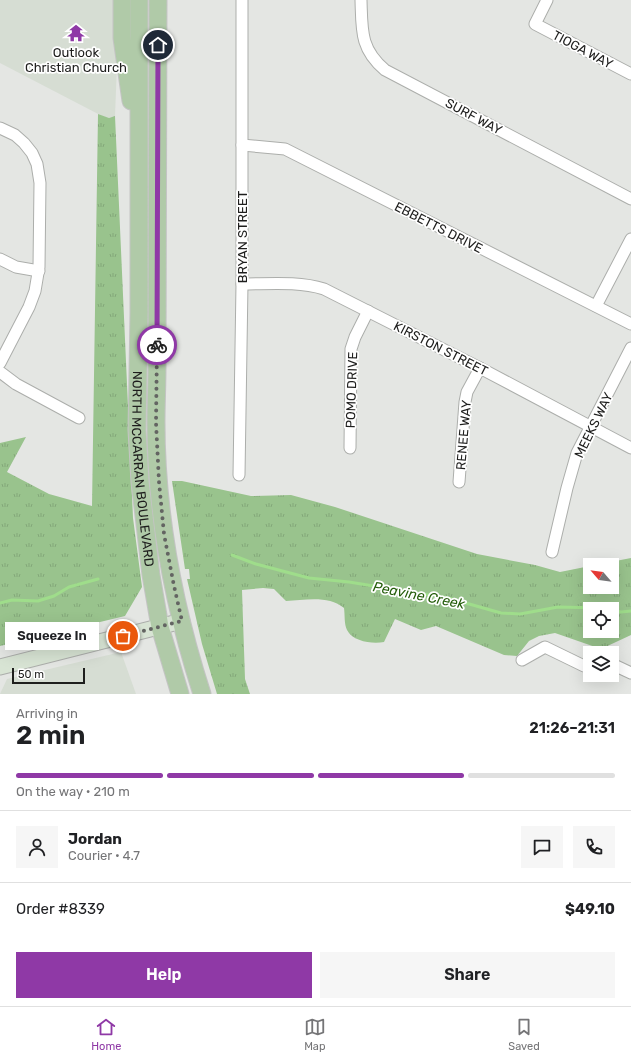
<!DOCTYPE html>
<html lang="en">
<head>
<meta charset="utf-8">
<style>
	body { margin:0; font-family:Rubik,sans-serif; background:#f6f6f6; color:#202124; height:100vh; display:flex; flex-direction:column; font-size:15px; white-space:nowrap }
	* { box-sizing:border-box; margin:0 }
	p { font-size:13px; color:#757577 }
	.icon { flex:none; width:22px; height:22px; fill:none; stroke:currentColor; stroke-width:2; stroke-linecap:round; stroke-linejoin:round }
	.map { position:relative; height:694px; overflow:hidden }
	.sheet { display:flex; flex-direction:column; background:#fff; flex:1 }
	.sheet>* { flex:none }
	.needle { width:26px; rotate:298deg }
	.fabs { position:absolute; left:583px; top:558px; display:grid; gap:8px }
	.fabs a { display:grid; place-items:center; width:36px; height:36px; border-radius:0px; background:#fff; box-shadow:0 4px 16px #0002; font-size:20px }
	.scale { position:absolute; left:12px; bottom:10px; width:73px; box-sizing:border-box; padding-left:4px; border:2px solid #1e1e1d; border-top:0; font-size:11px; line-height:14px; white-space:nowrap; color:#1e1e1d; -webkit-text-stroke:3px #fff; paint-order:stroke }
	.pin { position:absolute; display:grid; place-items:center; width:34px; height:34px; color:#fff; margin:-17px; border:2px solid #fff; border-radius:50%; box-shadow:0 1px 4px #0007 }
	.courier { position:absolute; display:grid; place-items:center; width:40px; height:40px; margin:-20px; border:3px solid #8f39a6; border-radius:50%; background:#fff; color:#222; box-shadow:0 1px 5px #0007 }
	.bubble { position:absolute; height:28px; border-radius:0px; background:#fff; box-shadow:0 4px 16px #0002; font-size:13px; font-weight:600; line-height:28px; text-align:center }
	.overview em { font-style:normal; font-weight:600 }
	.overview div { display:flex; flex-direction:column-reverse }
	.overview { display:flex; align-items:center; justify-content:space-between; height:68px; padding:0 16px }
	h1 { font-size:26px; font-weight:600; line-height:30px }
	.bar { display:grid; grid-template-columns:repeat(4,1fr); gap:6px 4px; align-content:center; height:48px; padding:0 16px }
	.bar i { height:5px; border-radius:3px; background:#e0e0e0 }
	.bar .selected { background:#8f39a6 }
	.bar p { grid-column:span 4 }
	.line { display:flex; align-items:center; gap:10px; padding:0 16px; border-top:1px solid #e0e0e0 }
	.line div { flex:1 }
	.round { display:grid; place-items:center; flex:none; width:42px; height:42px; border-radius:0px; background:#f6f6f6 }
	.primary-button { display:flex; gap:8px; margin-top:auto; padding:8px 16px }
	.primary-button a { flex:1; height:46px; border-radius:0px; background:#8f39a6; color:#fff; font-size:16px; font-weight:600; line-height:46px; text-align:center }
	.primary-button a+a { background:#f6f6f6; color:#202124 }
	.tab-bar { display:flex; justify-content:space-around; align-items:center; height:56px; border-top:1px solid #e0e0e0; background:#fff; font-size:11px; color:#757577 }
	.tab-bar a { display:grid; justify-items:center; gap:2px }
	.tab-bar .selected { color:#8f39a6 }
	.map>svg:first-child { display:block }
	.built { fill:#d6ddd3 }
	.grass { fill:url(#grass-tufts); fill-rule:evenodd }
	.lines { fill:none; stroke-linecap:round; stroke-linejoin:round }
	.stream { stroke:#9fdd8b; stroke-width:3 }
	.street-casing { stroke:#acaeab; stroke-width:13 }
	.secondary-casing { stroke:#acaeab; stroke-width:17 }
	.primary-casing { stroke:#c4c4c4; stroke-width:19 }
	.street { stroke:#fff; stroke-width:11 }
	.secondary { stroke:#d8e4d4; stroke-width:15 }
	.primary { stroke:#b0caa8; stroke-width:17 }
	.done { stroke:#636462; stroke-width:4; stroke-dasharray:0 7.2 }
	.route { stroke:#8f39a6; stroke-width:5 }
	.labels { text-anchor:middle; stroke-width:3.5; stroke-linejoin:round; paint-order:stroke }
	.street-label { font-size:13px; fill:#1e1e1d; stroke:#fff }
	.poi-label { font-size:13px; fill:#1e1e1d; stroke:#fff }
	.water-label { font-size:14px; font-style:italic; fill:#255e0b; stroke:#fff }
</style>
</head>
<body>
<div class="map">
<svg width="631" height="694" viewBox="0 0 631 694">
	<defs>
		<pattern id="grass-tufts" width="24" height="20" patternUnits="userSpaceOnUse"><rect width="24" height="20" fill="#99c38d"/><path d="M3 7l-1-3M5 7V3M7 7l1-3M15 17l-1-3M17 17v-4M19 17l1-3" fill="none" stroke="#83a779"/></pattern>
	</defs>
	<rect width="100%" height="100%" fill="#e4e6e3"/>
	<g class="built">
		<polygon points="0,0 116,0 117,65 115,116 109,118 102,116 0,63"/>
		<polygon points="121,652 136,694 0,694 7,679"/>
	</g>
	<g class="grass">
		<polygon points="98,114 109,118 115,116 133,518 142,587 125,616 0,646 0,443 26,437 7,472 49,494 92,506"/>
		<path d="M172 481H182L251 496 291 495 335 507 477 554 535 565 560 572 590 566V587H612V565H595L631 558V635L601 649 555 633 539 636 529 641 517 656 504 655 436 626 421 630 395 619 384 642C373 644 353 642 347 630 344 624 345 615 344 608 329 595 305 600 286 601L274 589 263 588 242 590 245 679 250 694H217L202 644 187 579H190L189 569H185ZM590 609H612V631H590Z"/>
	</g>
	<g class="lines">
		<g class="stream">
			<polyline points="232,555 256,564 309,578 349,582 448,598 501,613 520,614 558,607 602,608 608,609"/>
			<polyline points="0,603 12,600 38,601 54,596 69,587 98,579"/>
			<polyline points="612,610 621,612 631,611"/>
		</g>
		<g class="street-casing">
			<g id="street">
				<path d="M361 0C362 30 360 49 385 70L631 199"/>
				<polyline points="547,0 535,24 631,74"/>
				<polyline points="0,128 15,135 24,143 32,153 37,164 40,183 39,267 35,291 29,307 0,363"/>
				<polyline points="242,145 285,149 631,324"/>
				<polyline points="0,259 16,267 39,271"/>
				<path d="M242 284C269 284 298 281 324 289L480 368 631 448"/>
				<polyline points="596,306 631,239"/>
				<polyline points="0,372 16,384 79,418"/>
				<polyline points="350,448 351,349 355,337 368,311"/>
				<polyline points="239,475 242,284 242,0"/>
				<polyline points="459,482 465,402 467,392 480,368"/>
				<polyline points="552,552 567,488 577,453 631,348"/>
				<polyline points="522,660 545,647 584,666 590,666"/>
				<polyline points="612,666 616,666 631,673"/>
			</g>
		</g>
		<g class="secondary-casing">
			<polyline id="secondary" points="0,667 182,621"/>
		</g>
		<g class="primary-casing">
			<g id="primary">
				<polyline points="122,0 122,38 131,101"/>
				<path id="s1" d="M139 0V313L137 430 140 482 151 575 160 627 180 694"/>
				<path d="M158 0 157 368C157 386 156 404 156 422 156 514 174 607 202 694"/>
			</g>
		</g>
		<use href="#street" class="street"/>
		<use href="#secondary" class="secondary"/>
		<use href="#primary" class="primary"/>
	</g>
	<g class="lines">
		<polyline class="done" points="123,636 182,621 174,586 164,534 159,482 156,423 157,345"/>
		<polyline class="route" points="157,345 158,45"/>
	</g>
	<defs>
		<g id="temple-bare" transform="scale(1.38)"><path d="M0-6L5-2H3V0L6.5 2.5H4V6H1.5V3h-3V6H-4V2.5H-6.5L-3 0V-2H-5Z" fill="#8f39a6" stroke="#fff" stroke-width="2.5" paint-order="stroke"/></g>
	</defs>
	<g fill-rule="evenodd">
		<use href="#temple-bare" x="76" y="33"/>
	</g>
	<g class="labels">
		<g class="street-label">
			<text transform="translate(583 49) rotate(28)" y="5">TIOGA WAY</text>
			<text transform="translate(474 116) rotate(28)" y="5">SURF WAY</text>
			<text transform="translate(439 227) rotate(27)" y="5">EBBETTS DRIVE</text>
			<text transform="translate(242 237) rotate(-90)" y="5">BRYAN STREET</text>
			<text transform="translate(441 348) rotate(27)" y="5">KIRSTON STREET</text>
			<text transform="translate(351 390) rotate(-88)" y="5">POMO DRIVE</text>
			<text transform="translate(593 425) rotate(-64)" y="5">MEEKS WAY</text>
			<text transform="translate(463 435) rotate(-85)" y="5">RENEE WAY</text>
			<text dy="5" stroke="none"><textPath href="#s1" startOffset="469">NORTH MCCARRAN BOULEVARD</textPath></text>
		</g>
		<g class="poi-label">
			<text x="76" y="57">Outlook<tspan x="76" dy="15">Christian Church</tspan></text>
		</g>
		<g class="water-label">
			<text transform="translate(419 595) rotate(11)" y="5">Peavine Creek</text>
		</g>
	</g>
</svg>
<div class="fabs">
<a><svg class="needle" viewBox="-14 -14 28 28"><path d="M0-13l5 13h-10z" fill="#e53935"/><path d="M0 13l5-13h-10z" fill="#757577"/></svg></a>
<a><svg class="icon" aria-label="locate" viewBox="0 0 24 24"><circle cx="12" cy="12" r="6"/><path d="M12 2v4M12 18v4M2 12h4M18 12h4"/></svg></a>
<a><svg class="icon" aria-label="layers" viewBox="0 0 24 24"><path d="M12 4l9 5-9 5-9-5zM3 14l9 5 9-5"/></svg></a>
</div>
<div class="scale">50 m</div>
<div class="pin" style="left:123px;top:636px;background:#ea580c"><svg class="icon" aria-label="bag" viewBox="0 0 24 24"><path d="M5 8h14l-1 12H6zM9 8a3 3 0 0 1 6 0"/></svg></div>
<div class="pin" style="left:158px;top:45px;background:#1f2937"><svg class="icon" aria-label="home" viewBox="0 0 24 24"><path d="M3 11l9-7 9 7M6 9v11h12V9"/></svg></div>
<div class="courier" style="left:157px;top:345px"><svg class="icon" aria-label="bike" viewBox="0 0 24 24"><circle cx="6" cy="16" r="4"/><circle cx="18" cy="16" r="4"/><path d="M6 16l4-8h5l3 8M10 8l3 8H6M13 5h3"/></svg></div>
<div class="bubble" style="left:5px;top:622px;width:94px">Squeeze In</div>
</div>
<section class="sheet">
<div class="overview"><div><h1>2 min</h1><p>Arriving in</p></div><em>21:26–21:31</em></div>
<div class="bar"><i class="selected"></i><i class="selected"></i><i class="selected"></i><i></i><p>On the way · 210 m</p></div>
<div class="line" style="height:72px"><a class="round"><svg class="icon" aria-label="person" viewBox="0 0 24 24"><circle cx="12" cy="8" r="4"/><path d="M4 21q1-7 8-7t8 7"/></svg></a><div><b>Jordan</b><p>Courier · 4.7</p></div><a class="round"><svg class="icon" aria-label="chat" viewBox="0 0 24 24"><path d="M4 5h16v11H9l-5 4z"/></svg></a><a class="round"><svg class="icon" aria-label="phone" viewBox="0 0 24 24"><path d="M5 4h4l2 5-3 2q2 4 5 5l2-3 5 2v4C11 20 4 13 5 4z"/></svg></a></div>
<div class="line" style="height:52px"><div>Order #8339</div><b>$49.10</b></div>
<div class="primary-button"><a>Help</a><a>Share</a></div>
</section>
<nav class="tab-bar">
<a class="selected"><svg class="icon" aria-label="home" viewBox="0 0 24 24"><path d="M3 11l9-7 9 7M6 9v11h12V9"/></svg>Home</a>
<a><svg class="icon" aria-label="map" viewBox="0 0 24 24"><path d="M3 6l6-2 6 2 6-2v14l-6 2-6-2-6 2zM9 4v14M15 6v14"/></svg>Map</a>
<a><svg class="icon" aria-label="saved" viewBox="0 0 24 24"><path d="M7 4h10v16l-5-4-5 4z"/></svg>Saved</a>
</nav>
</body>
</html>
